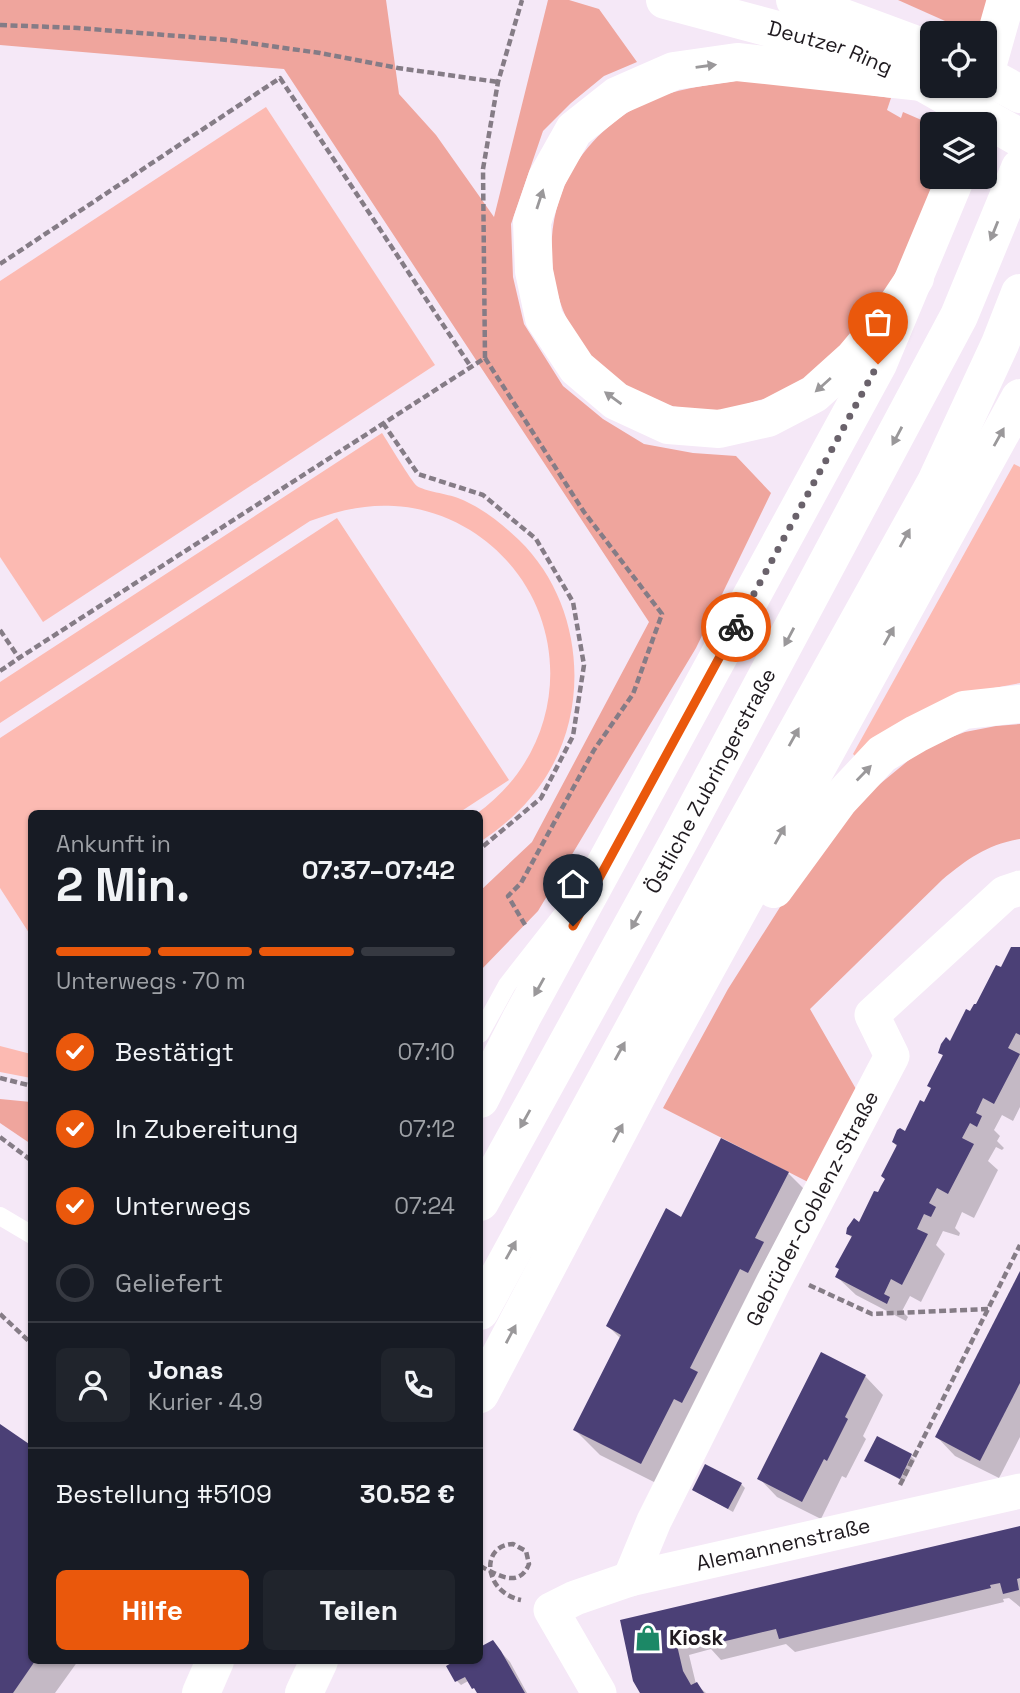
<!DOCTYPE html>
<html lang="de">
<head>
<meta charset="utf-8">
<style>
	body { margin:0; font-family:"Space Grotesk",sans-serif; background:#20242c; color:#f1f3f6; height:100vh; display:flex; flex-direction:column; font-size:26px; white-space:nowrap }
	* { box-sizing:border-box; margin:0 }
	p { font-size:23px; color:#9ea1a6 }
	.icon { flex:none; width:38px; height:38px; fill:none; stroke:currentColor; stroke-width:2; stroke-linecap:round; stroke-linejoin:round }
	.map { position:relative; flex:1; overflow:hidden }
	.side { position:absolute; left:28px; top:810px; width:455px; height:854px; display:flex; flex-direction:column; background:#171b24; border-radius:10px; box-shadow:0 2px 5px #0004 }
	.side>* { flex:none }
	.controls { position:absolute; left:920px; top:21px; display:grid; gap:14px }
	.controls a { display:grid; place-items:center; width:77px; height:77px; border-radius:10px; background:#171b24; box-shadow:0 2px 5px #0004; font-size:35px }
	.pin { position:absolute; display:grid; place-items:center; width:60px; height:60px; color:#fff; margin:-72px -30px; border-radius:50% 50% 50% 0; rotate:-45deg; box-shadow:0 0 7px #0007 }
	.pin .icon { rotate:45deg }
	.courier { position:absolute; display:grid; place-items:center; width:70px; height:70px; margin:-35px; border:5px solid #ea580c; border-radius:50%; background:#fff; color:#222; box-shadow:0 2px 9px #0007 }
	.overview em { font-style:normal; font-weight:700 }
	.overview div { display:flex; flex-direction:column-reverse }
	.overview { display:flex; align-items:center; justify-content:space-between; height:119px; padding:0 28px }
	h1 { font-size:46px; font-weight:700; line-height:52px }
	.bar { display:grid; grid-template-columns:repeat(4,1fr); gap:10px 7px; align-content:center; height:84px; padding:0 28px }
	.bar i { height:9px; border-radius:5px; background:#363941 }
	.bar .current { background:#ea580c }
	.bar p { grid-column:span 4 }
	.line { display:flex; align-items:center; gap:18px; padding:0 28px; border-top:2px solid #363941 }
	.line div { flex:1 }
	.round { display:grid; place-items:center; flex:none; width:74px; height:74px; border-radius:10px; background:#20242c }
	ol { padding:0 28px; list-style:none }
	li { display:flex; align-items:center; gap:21px; height:77px }
	li p { margin-inline-start:auto }
	li .icon { padding:7px; border-radius:50%; background:#ea580c; color:#fff; stroke-width:4 }
	li:last-child { color:#9ea1a6 }
	li i { width:38px; height:38px; border:4px solid #363941; border-radius:50% }
	.button { display:flex; gap:14px; margin-top:auto; padding:14px 28px }
	.button a { flex:1; height:80px; border-radius:10px; background:#ea580c; color:#fff; font-size:28px; font-weight:700; line-height:80px; text-align:center }
	.button a+a { background:#20242c; color:#f1f3f6 }
	.map>svg:first-child { display:block }
	.green { fill:#fcbab2 }
	.forest { fill:#efa59d }
	.shadow { fill:#0003 }
	.building { fill:#4b4076 }
	.lines { fill:none; stroke-linecap:round; stroke-linejoin:round }
	.path { stroke:#857c86; stroke-width:4.5; stroke-dasharray:7 3.5; stroke-linecap:butt }
	.lane { stroke:#fff; stroke-width:18 }
	.street { stroke:#fff; stroke-width:35 }
	.highway { stroke:#fff; stroke-width:38 }
	.oneway { fill:#9a989a }
	.done { stroke:#6a626b; stroke-width:7; stroke-dasharray:0 12.6 }
	.route { stroke:#ea580c; stroke-width:9 }
	.labels { text-anchor:middle; stroke-width:7; stroke-linejoin:round; paint-order:stroke }
	.street-label { font-size:21px; fill:#1f1a1f; stroke:#fff }
	.poi-label { font-size:21px; font-weight:bold; fill:#1f1a1f; stroke:#fff; text-anchor:start }
</style>
</head>
<body>
<div class="map">
<svg width="1020" height="1693" viewBox="0 0 1020 1693">
	<rect width="100%" height="100%" fill="#f5e8f7"/>
	<g class="green">
		<polygon points="266,107 435,365 43,622 0,557 0,281"/>
		<path d="M382 433C388 442 411 481 417 486 424 491 448 494 458 498 481 507 501 523 519 540 581 600 592 702 547 775 530 803 507 824 480 842V814H476C577 743 575 596 470 530 447 516 420 507 394 506 364 504 338 511 310 521L0 723V682Z"/>
		<polygon points="1014,464 1020,467 1020,683 967,693 856,757 853,754"/>
		<polygon points="337,518 509,780 457,814 32,814 31,936 0,888 0,738"/>
		<polygon points="0,1046 31,1054 31,1078 0,1072"/>
	</g>
	<g class="forest">
		<polygon points="0,0 386,0 399,94 436,135 494,217 548,0 569,0 599,9 637,62 604,76 571,103 543,131 511,224 513,277 524,324 563,386 603,419 644,444 693,453 736,456 771,493 696,648 538,911 480,971 480,891 532,842 649,622 284,69 0,45"/>
		<polygon points="898,0 987,0 982,33 972,33"/>
		<path d="M754 78 891 98 887 110 901 118 903 112 933 125V177H941C919 229 897 282 864 328 854 343 834 355 820 366 811 374 802 385 792 391 782 396 767 398 756 401 746 404 736 408 726 410 708 413 685 409 668 405 567 377 522 260 572 170 591 138 621 112 655 98 686 86 721 84 754 78Z"/>
		<path d="M1020 724V839C986 845 968 859 942 880L810 1009 856 1089 808 1182 663 1108 728 989 815 852 875 788 915 755 941 741 965 732 996 726Z"/>
		<polygon points="0,1099 31,1102 31,1144 0,1123"/>
	</g>
	<g class="shadow">
		<polygon points="1020,949 1020,1107 1013,1121 1002,1115 994,1130 1000,1136 997,1141 1004,1148 1002,1150 996,1147 988,1161 998,1170 974,1218 962,1212 955,1228 960,1233 959,1236 943,1231 936,1245 945,1254 921,1302 910,1296 902,1311 908,1317 906,1321 856,1295 837,1277 852,1238 848,1234 859,1225 879,1195 898,1148 894,1143 895,1138 905,1134 925,1104 944,1057 940,1052 984,1011 1002,970"/>
		<polygon points="788,1173 813,1198 666,1488 600,1455 575,1430 621,1339 608,1326 682,1219"/>
		<polygon points="1020,1276 1020,1437 999,1478 955,1456 937,1437"/>
		<polygon points="865,1376 883,1395 863,1436 866,1439 846,1478 842,1476 821,1519 777,1497 759,1478"/>
		<polygon points="0,1426 32,1661 78,1661 55,1693 0,1693"/>
		<polygon points="911,1456 915,1460 904,1482 866,1460"/>
		<polygon points="741,1484 745,1488 733,1512 694,1490"/>
		<polygon points="1020,1528 1020,1607 1009,1598 1003,1599 1004,1602 795,1652 786,1644 721,1660 711,1649 689,1655 696,1684 706,1693 642,1693 622,1621"/>
		<polygon points="492,1642 510,1662 527,1693 478,1693 470,1680 461,1685 457,1681 449,1666 459,1661 480,1661 480,1649"/>
	</g>
	<g class="building">
		<polygon points="1011,947 1020,947 1020,1035 1016,1033 1008,1048 1020,1054 994,1104 983,1098 976,1113 982,1116 977,1127 970,1123 962,1138 974,1144 948,1194 937,1188 929,1203 936,1207 931,1217 924,1214 917,1229 928,1234 902,1285 891,1279 884,1294 890,1297 887,1304 835,1277 839,1269 835,1267 852,1236 846,1234 847,1228 854,1218 859,1222 874,1191 878,1192 881,1186 885,1179 881,1176 897,1145 892,1142 897,1130 900,1128 905,1131 920,1100 924,1102 931,1088 927,1086 943,1055 938,1053 941,1044 946,1037 950,1041 966,1009 970,1011 974,1004 976,1004 996,965 1001,967"/>
		<polygon points="721,1138 789,1172 755,1238 764,1242 748,1273 740,1269 690,1368 698,1372 682,1403 674,1399 641,1464 573,1430 621,1335 606,1326 666,1208 681,1217"/>
		<polygon points="1020,1271 1020,1383 980,1461 935,1437"/>
		<polygon points="821,1352 866,1375 845,1417 848,1419 827,1461 824,1459 802,1502 757,1479"/>
		<polygon points="0,1424 32,1446 32,1661 35,1661 13,1693 0,1693"/>
		<polygon points="877,1436 912,1454 900,1479 864,1461"/>
		<polygon points="705,1464 742,1483 728,1509 692,1490"/>
		<polygon points="1020,1526 1020,1578 1017,1579 1019,1590 1003,1594 1000,1583 990,1585 991,1588 779,1639 776,1629 705,1646 703,1634 676,1641 683,1671 691,1685 697,1682 704,1693 640,1693 633,1681 620,1620"/>
		<polygon points="493,1640 501,1651 525,1693 477,1693 474,1688 472,1689 465,1677 455,1682 446,1666 455,1661 480,1661 480,1647"/>
	</g>
	<g class="lines">
		<g class="path">
			<polyline points="0,25 78,28 228,40 320,53 398,68 498,82"/>
			<polyline points="0,264 280,78 471,367"/>
			<polyline points="485,358 584,512 662,614 633,694 594,750 521,883 508,896 525,925"/>
			<polyline points="383,423 418,474 483,495 536,539 573,602 584,665 573,736 541,798 480,849"/>
			<polyline points="0,630 19,658 485,358 483,169 498,82 522,0"/>
			<polyline points="0,671 19,658"/>
			<polyline points="0,1078 32,1086"/>
			<polyline points="0,1137 32,1161"/>
			<polyline points="809,1285 872,1314 988,1309"/>
			<polyline points="0,1314 32,1344"/>
			<polyline points="900,1485 1020,1245"/>
			<path d="M480 1566C498 1575 519 1589 529 1564L526 1551 513 1544C480 1545 483 1592 521 1600"/>
		</g>
		<g class="lane">
			<polyline points="480,1034 507,985 561,916"/>
			<polyline points="0,1216 32,1235"/>
		</g>
		<g class="street">
			<path id="s1" d="M630 1579 654 1521 773 1283 892 1056 872 1015 1005 893 1020 888"/>
			<path id="s2" d="M599 1693 551 1610 575 1598 630 1579 1020 1491"/>
		</g>
		<g class="highway">
			<path id="s3" d="M665 0 841 47 922 82 1020 138"/>
			<polyline points="795,0 933,51"/>
			<polyline points="985,74 1006,0"/>
			<polyline points="985,75 1020,94"/>
			<polyline points="915,278 891,314 854,358 814,394 768,418 719,429 668,425 616,401 577,368 544,318 534,271 532,222 547,178 574,130 617,96 674,71 737,62 922,82"/>
			<polyline points="774,889 839,800 882,754 916,734 964,710 1020,704"/>
			<polyline points="480,1099 522,1017 878,364 956,177"/>
			<path id="s4" d="M480 1202 680 839 959 316 1020 168"/>
			<polyline points="480,1311 725,861 936,482 1000,344 1020,293"/>
			<polyline points="480,1394 652,1067 1020,398"/>
			<polyline points="201,1693 215,1661"/>
			<polyline points="304,1693 319,1661"/>
		</g>
	</g>
	<defs><path id="oneway-solid" d="M-6-.8H1V-3.2L6.5 0L1 3.2V.8H-6Z" transform="scale(1.75)"/></defs>
	<g class="oneway">
		<use href="#oneway-solid" transform="translate(706 66) rotate(-8)"/>
		<use href="#oneway-solid" transform="translate(540 199) rotate(-72)"/>
		<use href="#oneway-solid" transform="translate(994 231) rotate(112)"/>
		<use href="#oneway-solid" transform="translate(823 385) rotate(138)"/>
		<use href="#oneway-solid" transform="translate(613 398) rotate(-144)"/>
		<use href="#oneway-solid" transform="translate(897 436) rotate(118)"/>
		<use href="#oneway-solid" transform="translate(999 437) rotate(-61)"/>
		<use href="#oneway-solid" transform="translate(905 538) rotate(-61)"/>
		<use href="#oneway-solid" transform="translate(889 636) rotate(-61)"/>
		<use href="#oneway-solid" transform="translate(789 637) rotate(118)"/>
		<use href="#oneway-solid" transform="translate(794 737) rotate(-61)"/>
		<use href="#oneway-solid" transform="translate(864 773) rotate(-46)"/>
		<use href="#oneway-solid" transform="translate(780 835) rotate(-61)"/>
		<use href="#oneway-solid" transform="translate(636 920) rotate(119)"/>
		<use href="#oneway-solid" transform="translate(539 987) rotate(119)"/>
		<use href="#oneway-solid" transform="translate(620 1051) rotate(-61)"/>
		<use href="#oneway-solid" transform="translate(525 1119) rotate(119)"/>
		<use href="#oneway-solid" transform="translate(618 1133) rotate(-62)"/>
		<use href="#oneway-solid" transform="translate(511 1250) rotate(-61)"/>
		<use href="#oneway-solid" transform="translate(511 1334) rotate(-62)"/>
	</g>
	<g class="lines">
		<polyline class="done" points="736,627 878,364"/>
		<polyline class="route" points="573,926 736,627"/>
	</g>
	<defs>
		<g id="shop-bare" transform="scale(2.1)"><path d="M-5-2.5h2.3a2.7 3.5 0 0 1 5.4 0H5L5.5 6h-11ZM-1.5-2.5h3a1.5 2.3 0 0 0-3 0Z" fill="#1c8866" stroke="#fff" stroke-width="2.5" paint-order="stroke"/></g>
	</defs>
	<g fill-rule="evenodd">
		<use href="#shop-bare" x="648" y="1638"/>
	</g>
	<g class="labels">
		<g class="street-label">
			<text dy="7" stroke="none"><textPath href="#s3" startOffset="172">Deutzer Ring</textPath></text>
			<text dy="7" stroke="none"><textPath href="#s4" startOffset="480">Östliche Zubringerstraße</textPath></text>
			<text dy="7" stroke="none"><textPath href="#s1" startOffset="413">Gebrüder-Coblenz-Straße</textPath></text>
			<text dy="7" stroke="none"><textPath href="#s2" startOffset="338">Alemannenstraße</textPath></text>
		</g>
		<g class="poi-label">
			<text x="669" y="1645">Kiosk</text>
		</g>
	</g>
</svg>
<div class="controls">
<a><svg class="icon" aria-label="locate" viewBox="0 0 24 24"><circle cx="12" cy="12" r="6"/><path d="M12 2v4M12 18v4M2 12h4M18 12h4"/></svg></a>
<a><svg class="icon" aria-label="layers" viewBox="0 0 24 24"><path d="M12 4l9 5-9 5-9-5zM3 14l9 5 9-5"/></svg></a>
</div>
<div class="pin" style="left:878px;top:364px;background:#ea580c"><svg class="icon" aria-label="bag" viewBox="0 0 24 24"><path d="M5 8h14l-1 12H6zM9 8a3 3 0 0 1 6 0"/></svg></div>
<div class="pin" style="left:573px;top:926px;background:#1f2937"><svg class="icon" aria-label="home" viewBox="0 0 24 24"><path d="M3 11l9-7 9 7M6 9v11h12V9"/></svg></div>
<div class="courier" style="left:736px;top:627px"><svg class="icon" aria-label="bike" viewBox="0 0 24 24"><circle cx="6" cy="16" r="4"/><circle cx="18" cy="16" r="4"/><path d="M6 16l4-8h5l3 8M10 8l3 8H6M13 5h3"/></svg></div>
<section class="side">
<div class="overview"><div><h1>2 Min.</h1><p>Ankunft in</p></div><em>07:37–07:42</em></div>
<div class="bar"><i class="current"></i><i class="current"></i><i class="current"></i><i></i><p>Unterwegs · 70 m</p></div>
<ol>
<li><svg class="icon" aria-label="check" viewBox="0 0 24 24"><path d="M5 12l5 5 9-10"/></svg>Bestätigt<p>07:10</p></li>
<li><svg class="icon" aria-label="check" viewBox="0 0 24 24"><path d="M5 12l5 5 9-10"/></svg>In Zubereitung<p>07:12</p></li>
<li><svg class="icon" aria-label="check" viewBox="0 0 24 24"><path d="M5 12l5 5 9-10"/></svg>Unterwegs<p>07:24</p></li>
<li><i></i>Geliefert</li>
</ol>
<div class="line" style="height:126px"><a class="round"><svg class="icon" aria-label="person" viewBox="0 0 24 24"><circle cx="12" cy="8" r="4"/><path d="M4 21q1-7 8-7t8 7"/></svg></a><div><b>Jonas</b><p>Kurier · 4.9</p></div><a class="round"><svg class="icon" aria-label="phone" viewBox="0 0 24 24"><path d="M5 4h4l2 5-3 2q2 4 5 5l2-3 5 2v4C11 20 4 13 5 4z"/></svg></a></div>
<div class="line" style="height:91px"><div>Bestellung #5109</div><b>30.52 €</b></div>
<div class="button"><a>Hilfe</a><a>Teilen</a></div>
</section>
</div>
</body>
</html>
